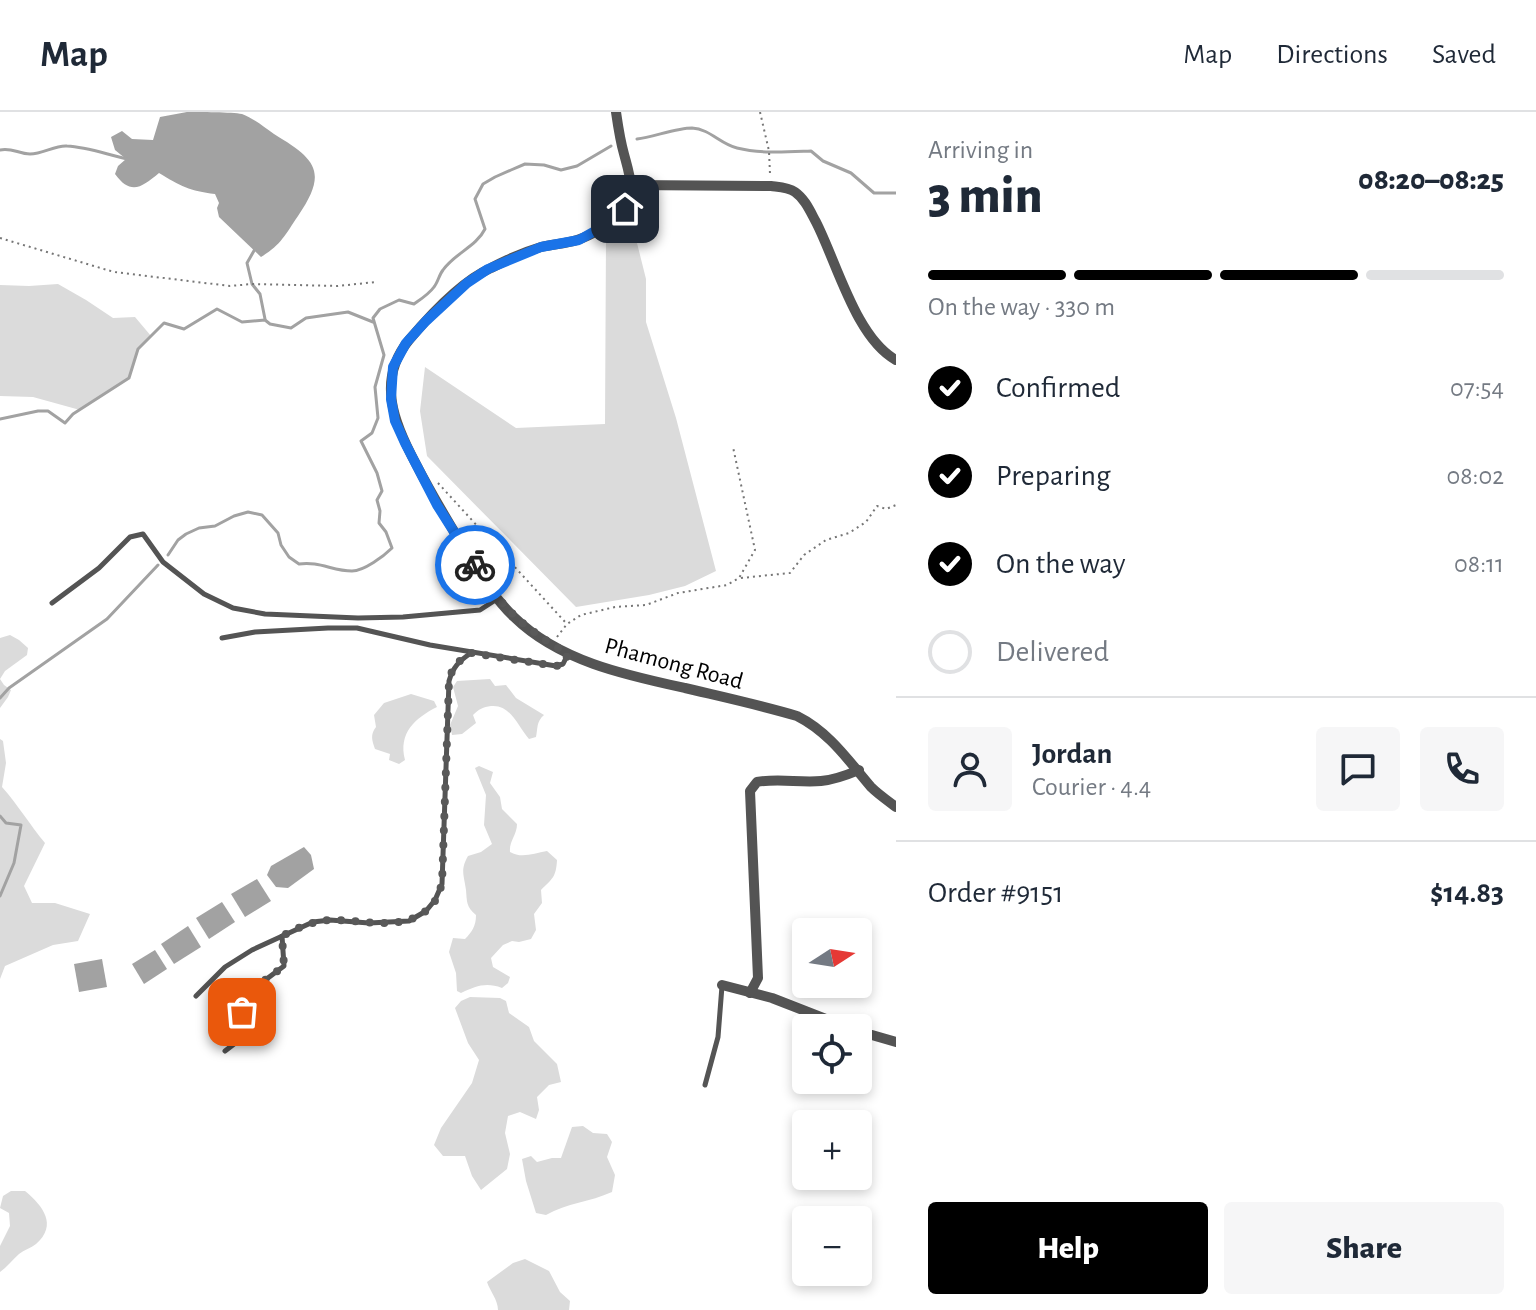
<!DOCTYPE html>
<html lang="en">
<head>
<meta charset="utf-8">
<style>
	body { margin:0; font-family:"Alegreya Sans",sans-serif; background:#f6f6f7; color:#1f2937; height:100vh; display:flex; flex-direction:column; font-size:30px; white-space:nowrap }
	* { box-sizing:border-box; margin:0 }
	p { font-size:26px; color:#747a83 }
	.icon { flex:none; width:44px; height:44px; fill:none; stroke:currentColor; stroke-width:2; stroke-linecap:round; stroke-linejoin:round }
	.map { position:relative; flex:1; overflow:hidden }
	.side { display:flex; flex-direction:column; background:#fff; width:640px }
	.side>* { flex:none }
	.needle { width:52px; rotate:78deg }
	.fabs { position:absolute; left:792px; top:806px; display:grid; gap:16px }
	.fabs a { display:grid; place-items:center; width:80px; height:80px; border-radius:8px; background:#fff; box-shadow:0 4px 12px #0003; font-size:40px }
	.pin { position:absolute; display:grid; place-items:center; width:68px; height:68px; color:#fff; margin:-34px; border-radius:16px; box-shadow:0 4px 12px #0006 }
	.courier { position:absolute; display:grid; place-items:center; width:80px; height:80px; margin:-40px; border:6px solid #1a73e8; border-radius:50%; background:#fff; color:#222; box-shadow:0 2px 10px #0007 }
	.headline em { font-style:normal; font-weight:800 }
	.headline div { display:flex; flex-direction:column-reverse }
	.headline { display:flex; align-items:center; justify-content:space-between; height:136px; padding:0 32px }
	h1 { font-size:52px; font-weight:800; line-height:60px }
	.bar { display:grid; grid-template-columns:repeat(4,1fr); gap:12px 8px; align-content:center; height:96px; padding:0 32px }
	.bar i { height:10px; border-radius:6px; background:#e0e1e3 }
	.bar .active { background:#000 }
	.bar p { grid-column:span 4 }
	.line { display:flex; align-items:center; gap:20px; padding:0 32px; border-top:2px solid #e0e1e3 }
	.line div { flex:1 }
	.round { display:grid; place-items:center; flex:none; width:84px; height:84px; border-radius:8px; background:#f6f6f7 }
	ol { padding:0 32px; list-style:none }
	li { display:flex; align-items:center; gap:24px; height:88px }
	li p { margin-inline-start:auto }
	li .icon { padding:8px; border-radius:50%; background:#000; color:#fff; stroke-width:4 }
	li:last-child { color:#747a83 }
	li i { width:44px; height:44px; border:4px solid #e0e1e3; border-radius:50% }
	.cta { display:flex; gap:16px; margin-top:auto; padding:16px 32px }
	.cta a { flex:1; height:92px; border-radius:8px; background:#000; color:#fff; font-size:32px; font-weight:800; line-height:92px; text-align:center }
	.cta a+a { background:#f6f6f7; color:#1f2937 }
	header { display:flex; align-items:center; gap:48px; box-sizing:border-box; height:112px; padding:0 40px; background:#fff; border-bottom:2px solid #e0e1e3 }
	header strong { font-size:38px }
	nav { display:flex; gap:44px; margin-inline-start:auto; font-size:28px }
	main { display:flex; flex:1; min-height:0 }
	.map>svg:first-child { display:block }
	.green { fill:#dbdbdb }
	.water { fill:#a2a2a2 }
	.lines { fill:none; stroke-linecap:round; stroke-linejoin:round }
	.stream { stroke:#a2a2a2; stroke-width:3 }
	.path { stroke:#767676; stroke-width:2; stroke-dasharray:2 4; stroke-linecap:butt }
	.service { stroke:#545454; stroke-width:5 }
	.minor { stroke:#545454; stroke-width:10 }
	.done { stroke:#595959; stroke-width:8; stroke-dasharray:0 14.4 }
	.route { stroke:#1a73e8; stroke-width:10 }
	.labels { text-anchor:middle; stroke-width:6; stroke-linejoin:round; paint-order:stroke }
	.street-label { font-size:24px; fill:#000; stroke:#fff }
</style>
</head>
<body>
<header>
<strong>Map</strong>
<nav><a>Map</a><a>Directions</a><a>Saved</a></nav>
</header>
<main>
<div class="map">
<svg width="896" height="1198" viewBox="0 0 896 1198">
	<rect width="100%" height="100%" fill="#fff"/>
	<g class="green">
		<polygon points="606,125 637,131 646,167 646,210 676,306 716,459 685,474 649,483 576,495 427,344 420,299 425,255 516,316 605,312"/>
		<polygon points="58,172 86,188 113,206 135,205 151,224 138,237 129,266 80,298 33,285 0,284 0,173 29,174"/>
		<polygon points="10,523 19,528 28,536 27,543 5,559 0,567 4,573 11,578 8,585 0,596 0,526"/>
		<path d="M490 567 495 574 506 573 516 586 544 603C536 610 538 616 536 625L529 627C518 615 511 592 491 594 483 595 479 597 473 603L476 611 462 622 452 623 450 613 458 594 453 575 457 569Z"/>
		<path d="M411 582 434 589 437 595C415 606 398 621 405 648L399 652 389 648 390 642 375 637C372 628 370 623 376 615L374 603 384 591Z"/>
		<path d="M0 627 3 629 6 651 2 675C18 693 30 713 45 731L24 774 32 791H55L90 802 78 829 53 833 5 854 0 867Z"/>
		<path d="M479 654 493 660 490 671 500 685 502 697 517 712C517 723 509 729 510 740 522 747 534 741 547 739L557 748C556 765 553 766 541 778L542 791 534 802 536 818 531 827 519 830 512 829 503 833 491 846 493 855 510 865 508 871 502 876C486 870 476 874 461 881L457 879 456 861 449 840 453 826 465 827C472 820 476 814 476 803 466 795 467 789 466 778 464 763 460 758 468 744L481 740 492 732 484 713 486 683 475 656Z"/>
		<polygon points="470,885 500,886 506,889 509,901 529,915 534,929 557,952 561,970 549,973 537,985 539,998 536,1007 520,1000 508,1004 505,1021 510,1042 507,1057 481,1078 472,1064 465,1044 443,1044 434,1033 441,1016 472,971 479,948 468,931 455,896 461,889"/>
		<path d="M583 1014 593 1021 607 1022 612 1030 607 1045 615 1063 612 1080C590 1090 567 1091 546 1103L536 1101 526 1069 522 1047 531 1044 537 1050 552 1046H561L572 1015Z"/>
		<path d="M11 1079H25C43 1094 58 1113 36 1132 31 1136 24 1138 19 1142 12 1148 7 1155 0 1160V1134L10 1114 9 1101 0 1096 3 1084Z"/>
		<path d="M525 1147 549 1159 560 1180 570 1189 569 1198H498C498 1188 490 1179 487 1170L513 1151Z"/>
	</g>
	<g class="water">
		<path d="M187 0C199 0 232 0 242 2 253 6 264 15 274 22 315 47 329 59 298 104 285 123 281 133 261 145L219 105 217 96 219 91 215 82C190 79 180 74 159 61 142 75 131 84 115 62L118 54 126 47 115 38 111 25 122 19 132 27 153 28 160 5Z"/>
		<polygon points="304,735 311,743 314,757 288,776 276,775 267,763 271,754"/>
		<polygon points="257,767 271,789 245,805 231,782"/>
		<polygon points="222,790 235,810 209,827 196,806"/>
		<polygon points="188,814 201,835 174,852 161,832"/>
		<polygon points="155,838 167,857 144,872 132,852"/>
		<polygon points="102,847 107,875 79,880 74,852"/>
	</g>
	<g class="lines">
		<g class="stream">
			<path d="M637 27C653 25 677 16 692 16 710 17 720 32 737 36 761 42 787 40 811 39L823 49 851 61 874 81H896"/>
			<path d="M0 38C11 35 19 42 30 42 43 42 55 33 67 34 88 35 108 43 128 47"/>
			<polyline points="255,137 247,151 252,172 260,182 265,207"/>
			<polyline points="0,307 38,299 48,299 65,311 73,302 129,266 138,237 164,211 184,217 217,197 242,210 265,208 270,212 291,216 306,206 348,200 373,210"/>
			<path d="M168 443 178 428 186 422 199 416 215 414 234 404 248 400 262 403 278 421 281 433 289 445 299 452C319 449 333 459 352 459 364 459 384 444 392 436L386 420 379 411 380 399 377 388 382 379 377 361 361 329 372 321 378 306 375 275 384 243 373 206 380 197 399 188 414 192C421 187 429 182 434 175 438 170 439 163 443 158 455 141 476 135 485 117L475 87 483 72 495 65 511 58 525 52 544 53 561 58 577 54 611 34"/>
			<polyline points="0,586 9,576 107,507 158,453"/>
			<polyline points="0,704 6,711 21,713 14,751 0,784"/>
		</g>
		<g class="path">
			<polyline points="760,0 769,39 770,62"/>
			<polyline points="0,126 114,160 230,174 252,172 338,174 376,170"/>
			<polyline points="438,371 566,511"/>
			<polyline points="741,466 790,461 804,443 826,428 849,421 866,410 877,394 886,397 896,393"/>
			<polyline points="557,525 567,512 581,503 615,495 646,493 678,481 727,473 739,466 755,438 733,335"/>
		</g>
		<g class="service">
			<polyline points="52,491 99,456 130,425 143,422 163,450 204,482 233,496 265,502 358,506 403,505 480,498 497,487"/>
			<polyline points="222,526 255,520 328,516 357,516 430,533 556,554 563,552 568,542"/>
			<path d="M196 884 225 855 252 838 313 810 330 808 369 811 409 809 426 799 435 788 442 772 449 569C453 555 459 549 471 541"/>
			<polyline points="225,939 251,919 242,900 242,888 249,880 284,854 282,824"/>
			<polyline points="705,973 718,925 722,874"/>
		</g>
		<g class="minor">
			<path d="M616 0C618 14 620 28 624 42 629 61 637 82 623 100 615 110 590 124 577 128 565 132 553 132 541 135 524 140 506 148 491 156 461 169 430 203 409 228 376 268 394 311 416 352 431 381 447 408 464 436 479 460 493 485 514 505 559 549 625 563 685 576 723 585 760 593 797 604 829 620 848 648 871 675 878 682 888 689 896 695"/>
			<path d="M630 73 771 74C779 75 788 75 795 80 805 87 810 99 816 110 837 151 856 226 896 248"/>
			<polyline points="722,873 772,886 849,916"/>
			<path d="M750 881 758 866 750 679 757 670C778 666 800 671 821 669 834 668 847 663 859 658"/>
			<polyline points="858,919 896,930"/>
		</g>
	</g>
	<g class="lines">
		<path class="done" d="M242 900V888L249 880 284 854 282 824C297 816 313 809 329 808 363 807 412 823 435 789 438 784 440 777 442 772L449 569C452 555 458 549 471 541L556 554 563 552 568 542C525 517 501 496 475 453"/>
		<polyline class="route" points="475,453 437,393 405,331 395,309 391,287 393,255 406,231 426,209 467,171 488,157 541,135 579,128 616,107 625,97"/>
	</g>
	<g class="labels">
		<g class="street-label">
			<text transform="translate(674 551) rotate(15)" y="8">Phamong Road</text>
		</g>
	</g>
</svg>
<div class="fabs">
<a><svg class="needle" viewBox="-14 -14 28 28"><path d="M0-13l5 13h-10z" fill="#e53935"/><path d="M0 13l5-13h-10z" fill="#747a83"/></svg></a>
<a><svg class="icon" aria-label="locate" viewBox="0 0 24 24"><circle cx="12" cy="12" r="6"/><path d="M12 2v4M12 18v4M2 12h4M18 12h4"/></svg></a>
<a>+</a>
<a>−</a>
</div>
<div class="pin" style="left:242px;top:900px;background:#ea580c"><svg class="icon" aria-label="bag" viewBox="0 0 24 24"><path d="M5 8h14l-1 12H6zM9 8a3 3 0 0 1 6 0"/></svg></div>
<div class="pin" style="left:625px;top:97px;background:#1f2937"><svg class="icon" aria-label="home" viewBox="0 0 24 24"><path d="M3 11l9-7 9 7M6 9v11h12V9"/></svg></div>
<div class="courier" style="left:475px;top:453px"><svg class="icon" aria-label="bike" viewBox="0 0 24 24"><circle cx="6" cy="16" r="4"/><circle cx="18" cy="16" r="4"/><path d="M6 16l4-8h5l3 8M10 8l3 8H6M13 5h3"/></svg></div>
</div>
<section class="side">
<div class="headline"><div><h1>3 min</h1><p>Arriving in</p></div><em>08:20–08:25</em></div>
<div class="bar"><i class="active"></i><i class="active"></i><i class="active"></i><i></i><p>On the way · 330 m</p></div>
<ol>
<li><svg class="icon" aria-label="check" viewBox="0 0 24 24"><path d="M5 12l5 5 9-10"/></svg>Confirmed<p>07:54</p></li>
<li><svg class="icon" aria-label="check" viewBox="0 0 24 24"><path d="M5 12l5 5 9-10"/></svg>Preparing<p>08:02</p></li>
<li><svg class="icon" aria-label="check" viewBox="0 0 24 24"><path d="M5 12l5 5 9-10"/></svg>On the way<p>08:11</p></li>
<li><i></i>Delivered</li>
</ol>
<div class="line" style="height:144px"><a class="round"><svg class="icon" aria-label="person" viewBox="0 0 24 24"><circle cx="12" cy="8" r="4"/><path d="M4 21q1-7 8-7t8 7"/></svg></a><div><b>Jordan</b><p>Courier · 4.4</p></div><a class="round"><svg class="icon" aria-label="chat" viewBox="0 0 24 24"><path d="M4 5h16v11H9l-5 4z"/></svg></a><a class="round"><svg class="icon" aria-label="phone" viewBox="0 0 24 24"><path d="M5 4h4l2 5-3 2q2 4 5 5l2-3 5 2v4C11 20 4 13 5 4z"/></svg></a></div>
<div class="line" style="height:104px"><div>Order #9151</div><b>$14.83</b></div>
<div class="cta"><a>Help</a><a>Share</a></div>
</section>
</main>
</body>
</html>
